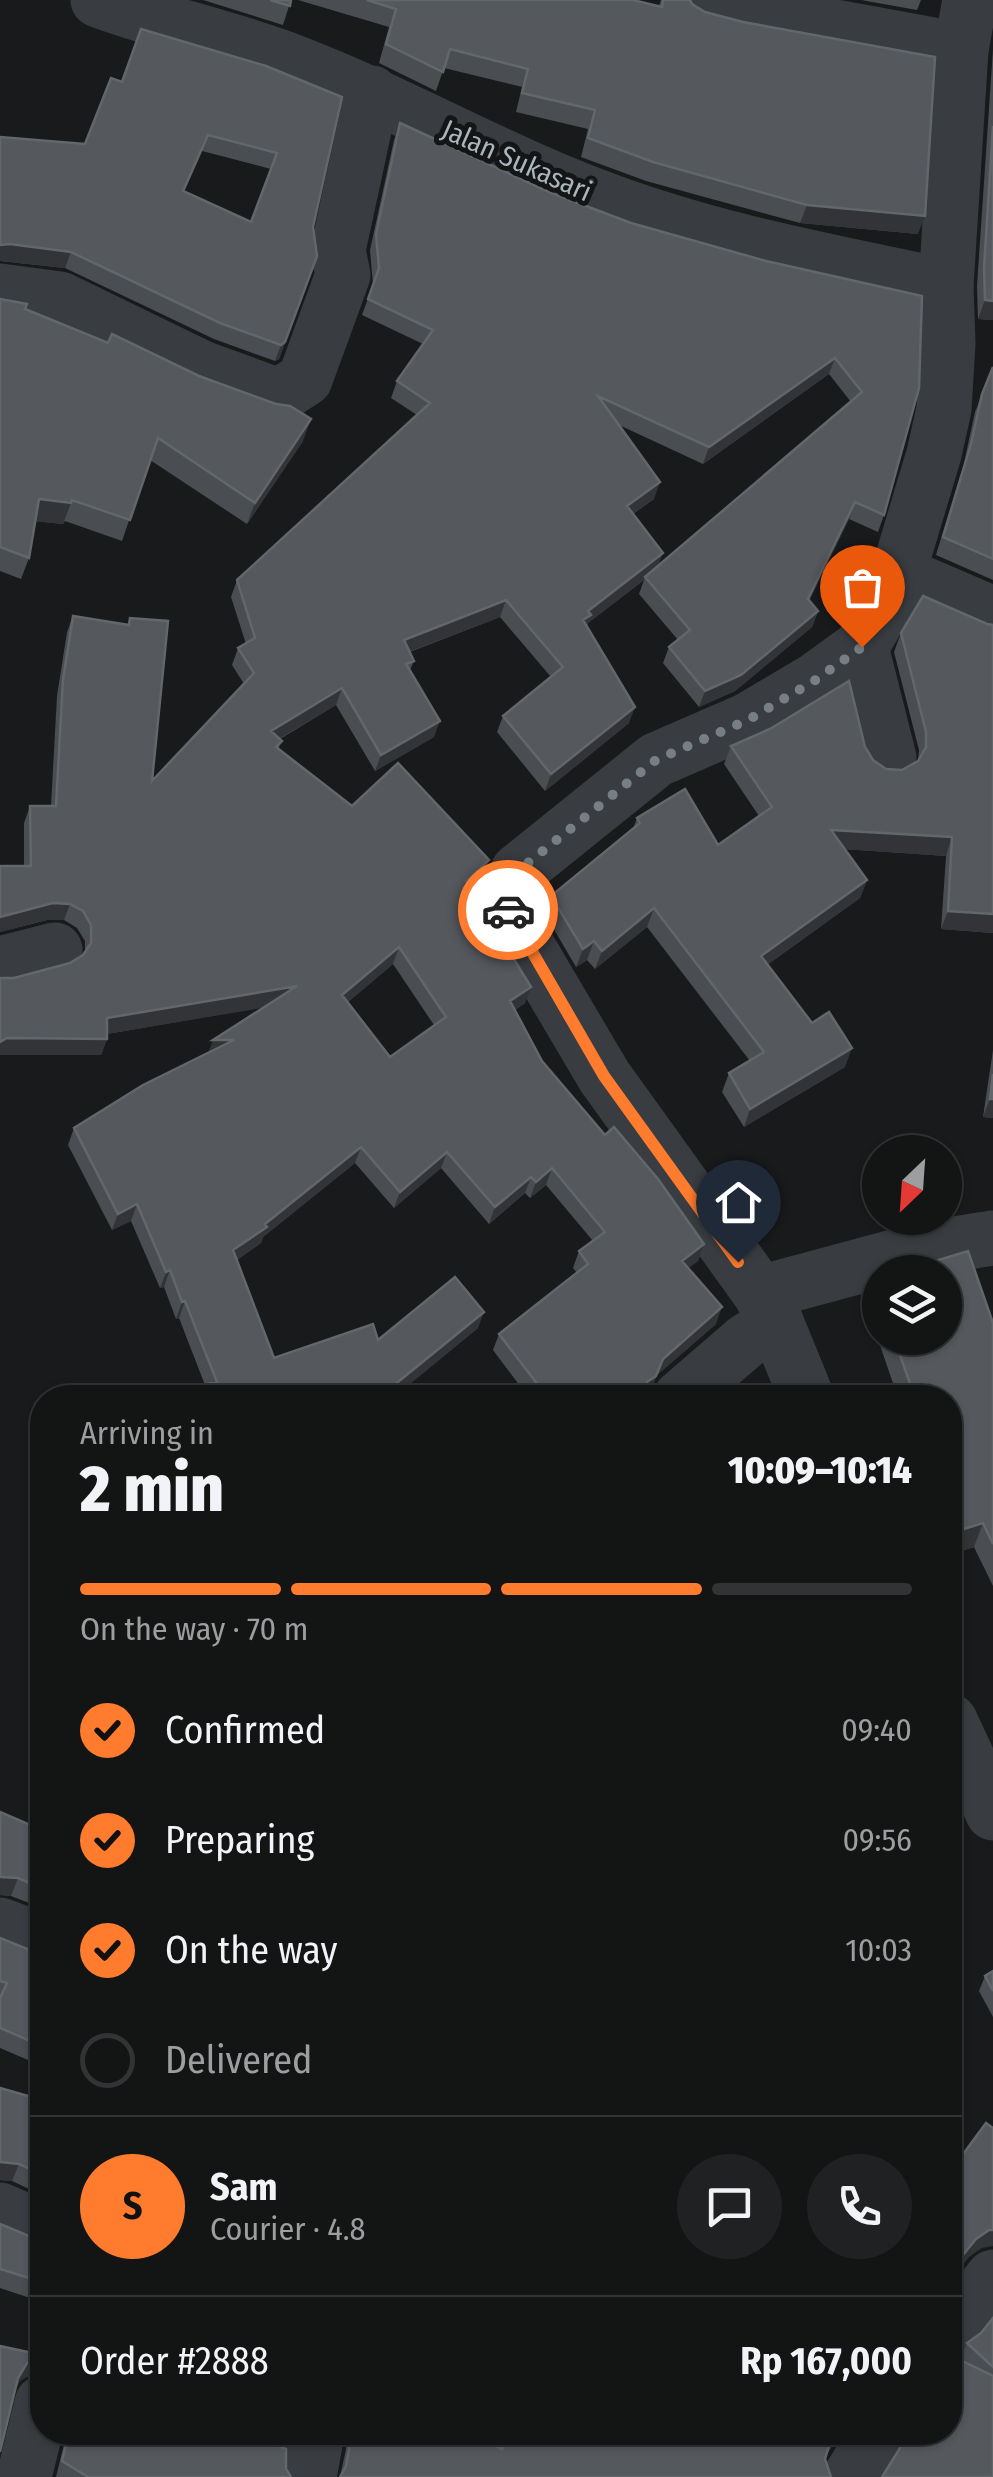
<!DOCTYPE html>
<html lang="en">
<head>
<meta charset="utf-8">
<style>
	body { margin:0; font-family:"Fira Sans Condensed",sans-serif; background:#202122; color:#f1f3f6; height:100vh; display:flex; flex-direction:column; font-size:38px; white-space:nowrap }
	* { box-sizing:border-box; margin:0 }
	p { font-size:32px; color:#9d9ea0 }
	.icon { flex:none; width:55px; height:55px; fill:none; stroke:currentColor; stroke-width:2; stroke-linecap:round; stroke-linejoin:round }
	.map { position:relative; flex:1; overflow:hidden }
	.sheet { position:absolute; left:30px; top:1385px; width:932px; height:1060px; display:flex; flex-direction:column; background:#131414; border-radius:40px; box-shadow:0 2px 8px #0004,0 0 0 2px #323334 }
	.sheet>* { flex:none }
	.needle { width:65px; rotate:205deg }
	.buttons { position:absolute; left:862px; top:1135px; display:grid; gap:20px }
	.buttons a { display:grid; place-items:center; width:100px; height:100px; border-radius:50%; background:#131414; box-shadow:0 2px 8px #0004,0 0 0 2px #323334; font-size:50px }
	.pin { position:absolute; display:grid; place-items:center; width:85px; height:85px; color:#fff; margin:-102px -42px; border-radius:50% 50% 50% 0; rotate:-45deg; box-shadow:0 0 10px #0007 }
	.pin .icon { rotate:45deg }
	.courier { position:absolute; display:grid; place-items:center; width:100px; height:100px; margin:-50px; border:8px solid #ff7b2d; border-radius:50%; background:#fff; color:#222; box-shadow:0 2px 12px #0007 }
	.headline em { font-style:normal; font-weight:800 }
	.headline div { display:flex; flex-direction:column-reverse }
	.headline { display:flex; align-items:center; justify-content:space-between; height:170px; padding:0 50px }
	h1 { font-size:65px; font-weight:800; line-height:75px }
	.bar { display:grid; grid-template-columns:repeat(4,1fr); gap:15px 10px; align-content:center; height:120px; padding:0 50px }
	.bar i { height:12px; border-radius:8px; background:#323334 }
	.bar .on { background:#ff7b2d }
	.bar p { grid-column:span 4 }
	.line { display:flex; align-items:center; gap:25px; padding:0 50px; border-top:2px solid #323334 }
	.line div { flex:1 }
	.round { display:grid; place-items:center; flex:none; width:105px; height:105px; border-radius:52px; background:#202122 }
	ol { padding:0 50px; list-style:none }
	li { display:flex; align-items:center; gap:30px; height:110px }
	li p { margin-inline-start:auto }
	li .icon { padding:10px; border-radius:50%; background:#ff7b2d; color:#111; stroke-width:4 }
	li:last-child { color:#9d9ea0 }
	li i { width:55px; height:55px; border:5px solid #323334; border-radius:50% }
	.map>svg:first-child { display:block }
	.lines { fill:none; stroke-linecap:round; stroke-linejoin:round }
	.minor { stroke:#393d41; stroke-width:55 }
	.wall { fill:#4a4d51; fill-rule:evenodd }
	.shaded-wall { fill:#323437 }
	.building { fill:#55585d; stroke:#62676c; stroke-width:2.5; fill-rule:evenodd }
	.done { stroke:#777f84; stroke-width:10; stroke-dasharray:0 18 }
	.route { stroke:#ff7b2d; stroke-width:12 }
	.labels { text-anchor:middle; stroke-width:10; stroke-linejoin:round; paint-order:stroke }
	.street-label { font-size:28px; fill:#aab5bc; stroke:#141517 }
</style>
</head>
<body>
<div class="map">
<svg width="993" height="2477" viewBox="0 0 993 2477">
	<rect width="100%" height="100%" fill="#191a1b"/>
	<g class="lines">
		<g class="minor">
			<path d="M98 0C162 24 230 37 294 62 396 101 491 156 593 195 706 239 827 261 946 286"/>
			<polyline points="707,0 742,10 961,50"/>
			<polyline points="0,291 60,299 202,368 279,396 305,379 343,275 338,250 372,93"/>
			<polyline points="898,573 993,614"/>
			<polyline points="861,647 889,758"/>
			<polyline points="0,964 55,950"/>
			<polyline points="760,1293 923,1249 993,1238"/>
			<polyline points="680,1398 746,1341 776,1322"/>
			<polyline points="807,1398 776,1322 760,1293 604,1076 509,915 507,905 518,871 656,760 748,720 814,681 861,647 892,594 934,454 944,409 948,343 946,286 961,50 970,0"/>
			<polyline points="950,1721 993,1813"/>
			<polyline points="0,1925 42,1941"/>
			<polyline points="0,2210 42,2228"/>
			<polyline points="950,2331 993,2277"/>
			<polyline points="273,2432 315,2444 309,2477"/>
			<polyline points="24,2477 42,2403"/>
			<polyline points="850,2477 878,2432"/>
		</g>
	</g>
	<g class="wall">
		<polygon points="203,0 291,0 283,25"/>
		<polygon points="298,0 633,0 659,6 661,0 690,0 918,234 800,223 646,181 581,157 588,129 516,112 522,87 444,68 436,91 379,63 389,27"/>
		<polygon points="861,0 921,0 917,10"/>
		<polygon points="993,49 993,320 978,319 977,286"/>
		<path d="M266 66 313 227 317 256 279 359 275 361 214 339 65 268 0 261V137L85 144 122 82ZM202 151 271 169 251 222 184 192Z"/>
		<path d="M400 123 549 192 631 223 766 261 922 296 884 515 878 532 849 519 809 600 818 611 812 627 735 691 699 707 663 663 669 647 678 640 639 594 644 580 588 623 587 626 629 723 545 791 497 732 503 716 551 677 500 617 410 652 414 661 410 670 434 737 375 771 336 705 280 739 279 750 352 806 483 876 471 888 525 1003 515 1010 542 1061 605 1135 704 1244 698 1261 688 1268 716 1324 657 1375 651 1389 656 1398H529L493 1350 499 1334 577 1273 573 1268 579 1251 593 1241 546 1185 530 1198 525 1193 489 1224 441 1168 394 1208 355 1163 263 1237 261 1243 237 1260 274 1358 378 1340 478 1328 396 1395 397 1398H197L202 1385H205L179 1318 176 1319 164 1287 160 1288 131 1221 112 1230 68 1145 74 1128 209 1053 213 1040 264 1007 107 1034V1039L101 1055H0V978H14L70 963 85 953V941L77 928 64 920H47L0 932V866H24V823L30 806H51L57 696 67 632 73 616 127 625 130 618 152 781 244 684 232 665 238 648 246 644 231 597 237 580 417 415 391 398 397 381 423 344 362 315 373 285 370 250 394 140ZM829 374 851 402 659 565 633 514 654 499 619 425 703 464ZM393 964 434 1025 390 1057 348 1002Z"/>
		<polygon points="0,299 25,309 303,441 247,524 150,460 122,541 65,521 63,524 35,521 29,558 21,579 0,571"/>
		<polygon points="993,367 993,580 936,555 964,463 975,412"/>
		<polygon points="987,624 993,625 993,933 941,929 946,856 845,849 867,880 860,898 767,965 845,1067 744,1127 722,1092 729,1073 750,1061 647,927 595,969 587,960 576,967 545,914 551,896 633,829 637,818 718,845 759,816 724,764 731,746 865,747 873,760 886,769 902,770 918,761 919,750 894,652 901,633"/>
		<polygon points="993,1050 993,1118 983,1117"/>
		<polygon points="880,1278 880,1338 945,1338 993,1323 993,1586 974,1547 952,1554 950,1549 950,1398 898,1398 866,1304 874,1280"/>
		<polygon points="42,1830 42,1908 11,1896 0,1895"/>
		<polygon points="0,1938 37,1953 42,1953 42,2066 0,2048"/>
		<polygon points="993,1971 993,2017 979,1991 985,1976"/>
		<polygon points="0,2088 42,2100 42,2195 12,2181 0,2180"/>
		<polygon points="0,2224 36,2239 42,2240 42,2302 0,2288"/>
		<polygon points="993,2318 993,2477 960,2360 967,2343 981,2333"/>
		<polygon points="67,2432 255,2432 291,2477 56,2477"/>
		<polygon points="344,2432 465,2432 502,2449 510,2432 841,2432 826,2456 340,2477 346,2449"/>
	</g>
	<g class="shaded-wall">
		<polygon points="807,205 925,216 918,234 800,223"/>
		<polygon points="10,244 71,252 65,268 0,261 0,245"/>
		<polygon points="985,300 993,301 993,320 978,319"/>
		<polygon points="285,342 279,359 275,361 281,345"/>
		<polygon points="835,358 829,374 703,464 709,447"/>
		<polygon points="311,419 303,441 247,524 255,503"/>
		<polygon points="660,482 654,499 621,522 627,506"/>
		<polygon points="39,499 71,503 63,524 32,521"/>
		<polygon points="855,502 849,519 802,616 808,599"/>
		<polygon points="663,553 657,570 645,577 644,580 588,623 585,631 583,620 588,611"/>
		<polygon points="506,600 500,617 398,656 404,640"/>
		<polygon points="818,611 812,627 735,691 699,707 705,691"/>
		<polygon points="342,688 336,705 265,747 271,731"/>
		<polygon points="635,707 629,723 545,791 551,774"/>
		<polygon points="440,721 434,737 375,771 381,755"/>
		<polygon points="831,830 952,837 946,856 824,848"/>
		<polygon points="489,860 483,876 460,897 466,881"/>
		<polygon points="867,880 860,898 754,974 761,956"/>
		<polygon points="53,903 70,904 64,920 47,920 0,932 0,917"/>
		<polygon points="654,908 647,927 595,969 602,951"/>
		<polygon points="948,911 993,914 993,933 941,929"/>
		<polygon points="594,941 587,960 576,967 583,949"/>
		<polygon points="399,947 393,964 336,1012 342,995"/>
		<polygon points="297,986 291,1003 101,1035 107,1018"/>
		<polygon points="531,987 525,1003 504,1017 510,1001"/>
		<polygon points="7,1038 107,1039 101,1055 0,1055 0,1042"/>
		<polygon points="213,1040 234,1040 207,1056"/>
		<polygon points="852,1048 845,1067 744,1127 750,1109"/>
		<polygon points="990,1099 993,1099 993,1118 983,1117"/>
		<polygon points="361,1147 355,1163 263,1237 261,1243 227,1267 233,1250"/>
		<polygon points="447,1152 441,1168 394,1208 400,1192"/>
		<polygon points="552,1168 546,1185 530,1198 536,1182"/>
		<polygon points="531,1177 525,1193 489,1224 495,1207"/>
		<polygon points="137,1204 131,1221 112,1230 118,1214"/>
		<polygon points="704,1244 698,1261 676,1277 682,1261"/>
		<polygon points="170,1270 164,1287 160,1288 166,1272"/>
		<polygon points="185,1301 179,1318 176,1319 182,1302"/>
		<polygon points="722,1307 716,1324 657,1375 650,1392 647,1382 663,1359"/>
		<polygon points="484,1312 478,1328 393,1398 393,1386"/>
		<polygon points="983,1523 974,1547 952,1554 961,1530"/>
		<polygon points="0,1877 18,1878 11,1896 0,1895"/>
		<polygon points="0,2162 19,2164 12,2181 0,2180"/>
		<polygon points="989,2230 993,2230 993,2246 982,2248 969,2257 950,2281 950,2271 976,2239"/>
		<polygon points="41,2355 42,2355 42,2373 34,2373 20,2381 12,2396 18,2378 27,2363"/>
		<polygon points="836,2432 841,2432 823,2460 830,2443"/>
	</g>
	<g class="building">
		<polygon points="270,0 291,0 290,6"/>
		<polygon points="367,0 633,0 662,7 663,0 690,0 692,4 705,12 743,22 935,57 925,216 807,205 653,162 588,138 595,110 522,93 528,69 450,49 443,72 386,44 396,9"/>
		<path d="M141 29 266 66 342 97 313 227 317 256 285 342 281 345 220 323 71 252 10 244 0 245V137L85 144 111 78 122 82ZM208 135 277 153 251 222 183 191Z"/>
		<path d="M400 123 549 192 631 223 766 261 922 296 919 388 884 515 855 502 808 599 818 611 741 675 705 691 669 647 690 630 645 577 862 392 835 358 709 447 598 396 660 482 627 506 663 553 588 611 591 615 583 620 635 707 551 774 503 716 563 667 506 600 404 640 414 661 406 664 440 721 381 755 342 688 271 731 282 741 276 747 352 806 398 763 489 860 466 881 531 987 510 1001 542 1061 605 1135 614 1127 658 1179 704 1244 682 1261 722 1307 663 1359 656 1376 647 1382 656 1398H548L499 1334 588 1264 579 1251 605 1232 552 1168 536 1182 531 1177 495 1207 447 1152 400 1192 361 1147 265 1224 267 1227 233 1250 274 1358 373 1324 378 1340 455 1277 484 1312 393 1386 397 1398H204L202 1385 217 1382 185 1301 182 1302 170 1270 166 1272 137 1204 118 1214 74 1128 143 1085 234 1040H213L297 986 107 1018V1039L7 1038 0 1042V978H14L70 963 83 955 91 943V925L83 911 70 904 53 903 0 917V866H31L30 806H56L63 680 73 616 129 625 130 618 168 621 152 781 254 673 238 648 255 638 237 580 430 403 397 381 433 330 368 299 379 268 376 234ZM399 947 446 1017 390 1057 342 995Z"/>
		<polygon points="993,126 993,301 985,300 984,268"/>
		<polygon points="0,299 27,304 25,309 108,343 112,334 199,376 276,404 290,406 311,419 255,503 158,438 130,520 72,500 71,503 39,499 29,558 0,547"/>
		<polygon points="993,367 993,559 943,537 971,444 982,394"/>
		<polygon points="923,596 987,624 993,625 993,914 948,911 952,837 831,830 867,880 761,956 812,1023 829,1012 852,1048 750,1109 729,1073 764,1052 654,908 602,951 594,941 583,949 551,896 640,823 637,818 685,789 718,845 772,807 731,746 770,729 849,681 865,747 873,760 886,769 902,770 918,761 926,747 926,732 901,633"/>
		<polygon points="993,1074 993,1099 990,1099"/>
		<polygon points="968,1251 993,1323 993,1544 983,1523 961,1530 950,1499 950,1398 915,1398 894,1338 945,1338 945,1272 899,1272"/>
		<polygon points="880,1278 880,1296 874,1280"/>
		<polygon points="0,1812 42,1830 42,1888 18,1878 0,1877"/>
		<polygon points="0,1938 37,1953 42,1953 42,2046 0,2028 0,1998 7,1983 0,1981"/>
		<polygon points="993,1971 993,1991 985,1976"/>
		<polygon points="0,2088 42,2100 42,2174 19,2164 0,2162"/>
		<polygon points="986,2123 993,2128 993,2230 989,2230 976,2239 950,2271 950,2172"/>
		<polygon points="0,2224 36,2239 42,2240 42,2282 0,2269"/>
		<polygon points="993,2318 993,2367 967,2343 981,2333"/>
		<polygon points="0,2346 42,2355 27,2363 18,2378 0,2452"/>
		<polygon points="950,2355 993,2376 993,2477 882,2477 910,2432 950,2432"/>
		<polygon points="69,2432 255,2432 258,2437 286,2449 286,2469 291,2477 88,2477 62,2461"/>
		<polygon points="352,2432 465,2432 502,2449 510,2432 836,2432 830,2443 825,2459 831,2477 340,2477 346,2466"/>
	</g>
	<g class="lines">
		<polyline class="done" points="508,910 513,882 518,871 656,760 748,720 814,681 862,647"/>
		<polyline class="route" points="508,910 604,1076 738,1262"/>
	</g>
	<g class="labels">
		<g class="street-label">
			<text transform="translate(517 160) rotate(24)" y="10">Jalan Sukasari</text>
		</g>
	</g>
</svg>
<div class="buttons">
<a><svg class="needle" viewBox="-14 -14 28 28"><path d="M0-13l5 13h-10z" fill="#e53935"/><path d="M0 13l5-13h-10z" fill="#9d9ea0"/></svg></a>
<a><svg class="icon" aria-label="layers" viewBox="0 0 24 24"><path d="M12 4l9 5-9 5-9-5zM3 14l9 5 9-5"/></svg></a>
</div>
<div class="pin" style="left:862px;top:647px;background:#ea580c"><svg class="icon" aria-label="bag" viewBox="0 0 24 24"><path d="M5 8h14l-1 12H6zM9 8a3 3 0 0 1 6 0"/></svg></div>
<div class="pin" style="left:738px;top:1262px;background:#1f2937"><svg class="icon" aria-label="home" viewBox="0 0 24 24"><path d="M3 11l9-7 9 7M6 9v11h12V9"/></svg></div>
<div class="courier" style="left:508px;top:910px"><svg class="icon" aria-label="car" viewBox="0 0 24 24"><path d="M5 17H2v-5l4-1 3-4h7l3 4 3 1v5h-3M9 17h6M6 11h13"/><circle cx="7" cy="17" r="2"/><circle cx="17" cy="17" r="2"/></svg></div>
<section class="sheet">
<div class="headline"><div><h1>2 min</h1><p>Arriving in</p></div><em>10:09–10:14</em></div>
<div class="bar"><i class="on"></i><i class="on"></i><i class="on"></i><i></i><p>On the way · 70 m</p></div>
<ol>
<li><svg class="icon" aria-label="check" viewBox="0 0 24 24"><path d="M5 12l5 5 9-10"/></svg>Confirmed<p>09:40</p></li>
<li><svg class="icon" aria-label="check" viewBox="0 0 24 24"><path d="M5 12l5 5 9-10"/></svg>Preparing<p>09:56</p></li>
<li><svg class="icon" aria-label="check" viewBox="0 0 24 24"><path d="M5 12l5 5 9-10"/></svg>On the way<p>10:03</p></li>
<li><i></i>Delivered</li>
</ol>
<div class="line" style="height:180px"><b class="round" style="background:#ff7b2d;color:#111">S</b><div><b>Sam</b><p>Courier · 4.8</p></div><a class="round"><svg class="icon" aria-label="chat" viewBox="0 0 24 24"><path d="M4 5h16v11H9l-5 4z"/></svg></a><a class="round"><svg class="icon" aria-label="phone" viewBox="0 0 24 24"><path d="M5 4h4l2 5-3 2q2 4 5 5l2-3 5 2v4C11 20 4 13 5 4z"/></svg></a></div>
<div class="line" style="height:130px"><div>Order #2888</div><b>Rp 167,000</b></div>
</section>
</div>
</body>
</html>
